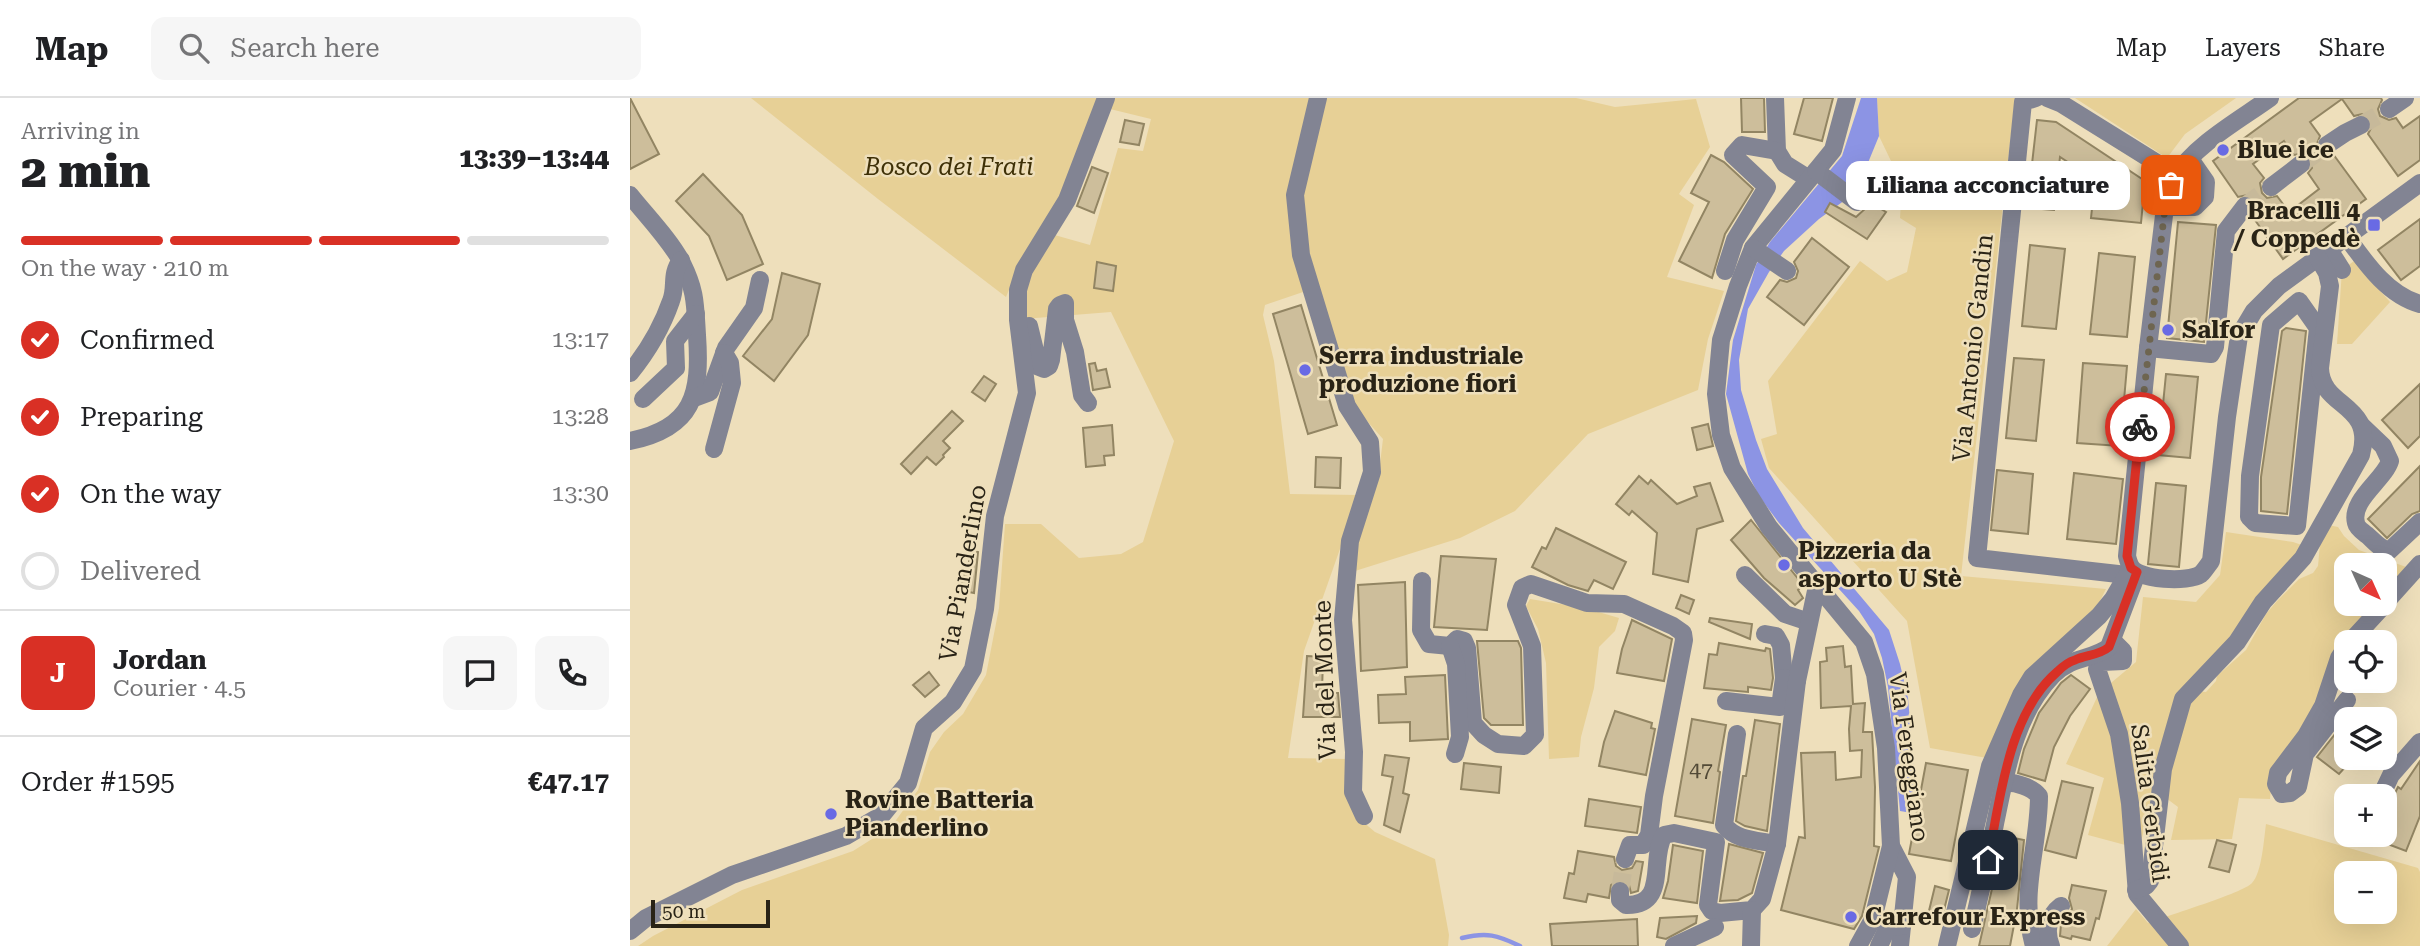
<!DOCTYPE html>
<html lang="en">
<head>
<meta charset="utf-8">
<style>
	body { margin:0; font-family:"Roboto Serif",serif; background:#f6f6f6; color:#202124; height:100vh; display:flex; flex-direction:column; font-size:26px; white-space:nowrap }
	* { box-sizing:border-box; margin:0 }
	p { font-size:23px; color:#757577 }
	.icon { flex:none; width:38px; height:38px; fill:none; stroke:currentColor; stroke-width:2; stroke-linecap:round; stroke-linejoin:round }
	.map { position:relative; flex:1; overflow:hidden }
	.details { display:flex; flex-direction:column; background:#fff; width:630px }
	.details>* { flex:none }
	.needle { width:46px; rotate:135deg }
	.controls { position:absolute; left:1704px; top:455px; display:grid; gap:14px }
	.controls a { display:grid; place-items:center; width:63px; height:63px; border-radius:14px; background:#fff; box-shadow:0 7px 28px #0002; font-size:35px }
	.scale { position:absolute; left:21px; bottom:18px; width:119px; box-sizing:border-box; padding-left:7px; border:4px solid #292316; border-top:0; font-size:19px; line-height:24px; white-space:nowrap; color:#292316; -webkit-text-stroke:5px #eedfbb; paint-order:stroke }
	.pin { position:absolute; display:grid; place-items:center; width:60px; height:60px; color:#fff; margin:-30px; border-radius:14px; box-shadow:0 4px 10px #0006 }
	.courier { position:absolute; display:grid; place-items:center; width:70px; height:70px; margin:-35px; border:5px solid #d93025; border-radius:50%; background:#fff; color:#222; box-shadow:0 2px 9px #0007 }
	.bubble { position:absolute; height:49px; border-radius:14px; background:#fff; box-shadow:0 7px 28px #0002; font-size:23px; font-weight:800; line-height:49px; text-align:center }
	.head em { font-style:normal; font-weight:800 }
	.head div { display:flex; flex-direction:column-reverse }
	.head { display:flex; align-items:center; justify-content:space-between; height:119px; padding:0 21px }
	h1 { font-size:46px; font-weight:800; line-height:52px }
	.bar { display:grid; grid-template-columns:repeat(4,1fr); gap:10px 7px; align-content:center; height:84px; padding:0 21px }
	.bar i { height:9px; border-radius:5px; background:#e0e0e0 }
	.bar .current { background:#d93025 }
	.bar p { grid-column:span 4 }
	.line { display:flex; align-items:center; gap:18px; padding:0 21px; border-top:2px solid #e0e0e0 }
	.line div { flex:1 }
	.round { display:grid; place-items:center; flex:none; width:74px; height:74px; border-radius:14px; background:#f6f6f6 }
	ol { padding:0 21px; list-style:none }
	li { display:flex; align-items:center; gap:21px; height:77px }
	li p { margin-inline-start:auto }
	li .icon { padding:7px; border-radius:50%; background:#d93025; color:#fff; stroke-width:4 }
	li:last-child { color:#757577 }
	li i { width:38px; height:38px; border:4px solid #e0e0e0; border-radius:50% }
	header { display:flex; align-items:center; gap:42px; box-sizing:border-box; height:98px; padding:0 35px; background:#fff; border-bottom:2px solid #e0e0e0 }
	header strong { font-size:33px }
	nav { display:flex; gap:38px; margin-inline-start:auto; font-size:24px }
	.search { width:490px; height:63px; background:#f6f6f6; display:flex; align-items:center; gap:18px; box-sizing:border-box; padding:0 24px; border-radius:14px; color:#757577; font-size:26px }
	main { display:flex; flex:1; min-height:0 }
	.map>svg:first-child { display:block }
	.green { fill:#e7d096; fill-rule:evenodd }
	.water { fill:#8c94e4 }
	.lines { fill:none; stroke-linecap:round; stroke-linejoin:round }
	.stream { stroke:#8c94e4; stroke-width:4.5 }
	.building { fill:#cdbe9b; stroke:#928563; stroke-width:2; fill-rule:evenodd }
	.minor-tunnel { stroke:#c7b99a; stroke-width:18; stroke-dasharray:18 9; stroke-linecap:butt }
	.minor { stroke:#828493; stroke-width:18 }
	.done { stroke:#6e6550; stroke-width:7; stroke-dasharray:0 12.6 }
	.route { stroke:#d93025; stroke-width:9 }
	.poi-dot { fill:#696ae4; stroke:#eedfbb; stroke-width:2.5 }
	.labels { text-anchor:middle; stroke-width:5; stroke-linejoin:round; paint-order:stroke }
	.number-label { font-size:21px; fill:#524a37 }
	.poi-label { font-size:24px; font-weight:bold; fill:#292316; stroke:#eedfbb; text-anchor:start }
	.park-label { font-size:24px; font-style:italic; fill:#3e3007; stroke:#eedfbb }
	.street-label { font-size:24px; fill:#292316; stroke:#eedfbb }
</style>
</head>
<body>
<header>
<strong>Map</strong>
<div class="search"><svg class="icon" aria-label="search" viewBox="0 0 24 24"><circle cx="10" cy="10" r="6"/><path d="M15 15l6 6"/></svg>Search here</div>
<nav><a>Map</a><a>Layers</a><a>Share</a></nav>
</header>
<main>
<section class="details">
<div class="head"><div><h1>2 min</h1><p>Arriving in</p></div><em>13:39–13:44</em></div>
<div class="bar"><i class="current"></i><i class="current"></i><i class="current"></i><i></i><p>On the way · 210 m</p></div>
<ol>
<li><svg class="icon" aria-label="check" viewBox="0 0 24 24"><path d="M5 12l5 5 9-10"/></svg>Confirmed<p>13:17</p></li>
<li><svg class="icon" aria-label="check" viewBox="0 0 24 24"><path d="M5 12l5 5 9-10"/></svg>Preparing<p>13:28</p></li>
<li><svg class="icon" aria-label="check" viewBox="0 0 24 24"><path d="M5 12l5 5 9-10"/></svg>On the way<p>13:30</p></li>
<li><i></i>Delivered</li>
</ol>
<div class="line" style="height:126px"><b class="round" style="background:#d93025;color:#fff">J</b><div><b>Jordan</b><p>Courier · 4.5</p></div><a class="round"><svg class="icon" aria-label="chat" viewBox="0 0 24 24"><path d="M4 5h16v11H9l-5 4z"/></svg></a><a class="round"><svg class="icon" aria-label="phone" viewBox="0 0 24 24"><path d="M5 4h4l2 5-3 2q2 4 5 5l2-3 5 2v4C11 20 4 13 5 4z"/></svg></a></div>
<div class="line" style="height:91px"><div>Order #1595</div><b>€47.17</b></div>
</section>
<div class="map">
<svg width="1790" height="848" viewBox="0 0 1790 848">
	<rect width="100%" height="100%" fill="#eedfbb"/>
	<g class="green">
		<polygon points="121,0 469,0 432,101 388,170 376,199 248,101"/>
		<polygon points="482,0 682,0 662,96 676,193 635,207 633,217 644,263 660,396 729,397 674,553 658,660 718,661 732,723 745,734 805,761 819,837 818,848 8,848 23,838 112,792 223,753 261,729 288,692 300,654 314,634 333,616 356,577 369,510 375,426 411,426 449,460 491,456 513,444 544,343 481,214 393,221 396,187 421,136 460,147 488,50 513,53 521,21 480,11"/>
		<polygon points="694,0 946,0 985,9 1066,1 1080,49 1049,96 1064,107 1037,179 1094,193 1078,241 1068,292 958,336 885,413 830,440 725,473 726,443 749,374 753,341 721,305 671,124 670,98"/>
		<polygon points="1247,0 1385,0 1331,478 1476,491 1461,521 1357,660 1300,650 1277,523 1139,370 1131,341 1147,336 1138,283 1230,163 1257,183 1277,174 1286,130 1270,120 1272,86 1249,38"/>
		<polygon points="1445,0 1606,0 1555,36 1537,60"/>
		<polygon points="1724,163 1760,204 1722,246 1707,246 1712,172"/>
		<polygon points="1698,427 1708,429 1714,438 1729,452 1779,470 1755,496 1755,467 1717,467 1717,506 1747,506 1678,631 1643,672 1640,701 1609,700 1602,741 1541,742 1548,709 1536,700 1537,689 1558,604 1567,593 1576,594 1586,583 1587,578 1616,552 1636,516 1647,503 1669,481 1683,475 1688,468 1691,435"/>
		<polygon points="1596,434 1663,444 1675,448 1542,617 1512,740 1499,748 1458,737 1474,680 1436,666 1469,595 1506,564 1513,499 1566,504 1590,477"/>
		<polygon points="900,501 955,510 989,520 985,533 969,549 964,590 951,639 949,659 919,661 916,565 908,531 896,508"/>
		<path d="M1636 726 1788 770 1790 774V848H1477L1506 811 1518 825C1536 818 1613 795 1622 785 1632 775 1634 740 1636 726ZM1717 775H1755V814H1717Z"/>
	</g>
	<polygon class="water" points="1231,0 1247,0 1249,38 1226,94 1189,121 1154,153 1139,174 1118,211 1109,262 1111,292 1126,342 1137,371 1173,430 1259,532 1270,566 1278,600 1284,671 1282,715 1270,713 1258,589 1252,560 1244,536 1229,513 1149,425 1129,398 1118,376 1096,296 1103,242 1126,167 1140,144 1212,58"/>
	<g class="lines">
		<path class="stream" d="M832 840C857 834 867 837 890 848"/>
	</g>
	<g class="building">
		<polygon points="0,0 29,56 0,71"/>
		<polygon points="1111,0 1134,0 1135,34 1112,34"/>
		<polygon points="1174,0 1203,0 1192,43 1164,36"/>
		<path d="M1669 0H1751L1752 2 1748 11 1750 18 1759 22 1766 20 1773 30 1790 18V62L1768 78 1738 36 1742 28 1741 21 1732 16 1724 18 1712 1 1680 24 1690 38 1686 48 1693 57 1703 56 1736 101 1653 161 1622 118 1626 110 1625 103 1617 97 1608 99 1583 63ZM1654 43 1664 57 1675 55 1680 60 1682 70 1678 75 1689 91 1659 114 1647 98 1637 100 1632 95 1630 85 1634 80 1623 66Z"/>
		<polygon points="495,22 514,26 509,47 490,44"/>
		<polygon points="1407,22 1426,24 1515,83 1511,125 1461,120 1465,82 1430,59 1424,112 1397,110"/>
		<polygon points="1081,57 1094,64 1123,91 1095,136 1082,180 1049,163 1079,104 1061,95"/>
		<polygon points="462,69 478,75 464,115 447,108"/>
		<polygon points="73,76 112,117 133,166 97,182 79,138 46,103"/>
		<polygon points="1244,85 1255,91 1246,108 1256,114 1237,141 1195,114 1200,105 1226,119 1236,110 1238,105 1236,98"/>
		<polygon points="1790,121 1790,168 1771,182 1748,152"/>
		<polygon points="1548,124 1586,127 1574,244 1537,240"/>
		<polygon points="1182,140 1219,169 1174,227 1137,199 1150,182 1157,184 1166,180 1168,173 1164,164"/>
		<polygon points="1400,147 1435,151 1426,231 1392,228"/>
		<polygon points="1469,155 1505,159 1497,239 1460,236"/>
		<polygon points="467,164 486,168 483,193 464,190"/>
		<polygon points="152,175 190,186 178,237 144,283 113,258 142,221"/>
		<polygon points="671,207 707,327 678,336 643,216"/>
		<polygon points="1656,230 1676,233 1657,416 1631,413 1631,379 1652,233"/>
		<polygon points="1384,260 1414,262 1406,343 1376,340"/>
		<polygon points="465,265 467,273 476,271 480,289 463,292 459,266"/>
		<polygon points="1453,265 1497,268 1490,348 1447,345"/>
		<polygon points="1536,276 1568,279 1560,360 1528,357"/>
		<polygon points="354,278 366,286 355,303 342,294"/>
		<polygon points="1790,286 1790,338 1778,350 1752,322"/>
		<polygon points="322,313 333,323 313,343 320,350 313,357 314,359 306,367 297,359 281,376 271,366"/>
		<polygon points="1078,326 1083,348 1067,352 1062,330"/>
		<polygon points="482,327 484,357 474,358 475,367 456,369 453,330"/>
		<polygon points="686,359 711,360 710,390 685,389"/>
		<polygon points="1790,368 1790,413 1782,416 1757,440 1738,421"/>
		<polygon points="1367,372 1403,376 1398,436 1361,432"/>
		<polygon points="1444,375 1493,381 1486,446 1437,441"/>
		<polygon points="1009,378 1018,386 1021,382 1047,406 1067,398 1064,389 1080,385 1093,423 1067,431 1058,484 1023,476 1027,435 1002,413 999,417 986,406"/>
		<polygon points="1526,385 1556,388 1549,469 1518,466"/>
		<polygon points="1121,422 1173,487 1168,492 1173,500 1165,507 1134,480 1101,442"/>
		<polygon points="926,430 996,464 983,491 964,482 958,493 938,487 902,469 912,449 916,451"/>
		<polygon points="343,453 348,454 344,495 329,492"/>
		<polygon points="811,458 866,461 857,532 804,529"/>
		<polygon points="775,484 777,569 731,573 728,487"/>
		<polygon points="1051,497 1064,502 1059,516 1046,510"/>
		<polygon points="1080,520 1122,526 1120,541 1079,524"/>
		<polygon points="1002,522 1042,541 1034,583 987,575 992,551"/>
		<polygon points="847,543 888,543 891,550 893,627 861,627 854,620"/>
		<polygon points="1089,545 1135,553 1136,550 1140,551 1143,580 1141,592 1118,589 1118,594 1074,590 1079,556 1087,557"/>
		<polygon points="1213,548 1215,569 1221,568 1223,606 1235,605 1233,634 1242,634 1245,689 1244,748 1249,749 1232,818 1224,831 1151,812 1169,739 1175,740 1171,655 1205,654 1206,682 1231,679 1232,652 1220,653 1219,631 1221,608 1191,610 1190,564 1197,563 1196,550"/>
		<polygon points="677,558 693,559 692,595 708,595 710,619 673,619"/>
		<polygon points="299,574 309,587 295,599 283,587"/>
		<polygon points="815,577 818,641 780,643 780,624 749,625 748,597 776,596 775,579"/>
		<polygon points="1441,577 1460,591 1440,618 1424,649 1415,683 1388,675 1394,651 1409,615 1431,585"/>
		<polygon points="985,613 1022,625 1021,630 1025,631 1016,677 969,668 974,644"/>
		<polygon points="1062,621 1096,627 1088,673 1090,674 1083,725 1045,718"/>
		<polygon points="1717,621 1717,667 1709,676 1687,659"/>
		<polygon points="1125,622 1150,626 1137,733 1115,728 1106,723 1113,678 1116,678"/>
		<polygon points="755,657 779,660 773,695 779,697 770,734 754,727 763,679 752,677"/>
		<polygon points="1790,663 1790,718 1776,753 1755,745 1755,708 1761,703 1768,689 1771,691"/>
		<polygon points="834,665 871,669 869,695 831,691"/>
		<polygon points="1296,665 1338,672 1321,763 1279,756"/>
		<polygon points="1432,683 1463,690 1446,760 1415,752"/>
		<polygon points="959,701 1011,709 1007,735 955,728"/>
		<polygon points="1374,738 1394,742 1387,811 1380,848 1349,848"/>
		<polygon points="1587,742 1606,747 1599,774 1579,769"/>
		<polygon points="1099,746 1133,755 1122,795 1108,802 1090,803"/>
		<polygon points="1043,747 1073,753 1067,805 1033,800 1038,783"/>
		<polygon points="948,753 984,759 986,768 992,772 1002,770 1006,763 1013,764 1008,793 1001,795 999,787 989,782 981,787 979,800 958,796 956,804 934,800 939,775 944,776"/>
		<polygon points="1442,787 1476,793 1469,821 1466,820 1460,842 1442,838 1441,841 1430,838 1431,826 1442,811 1439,800"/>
		<polygon points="1305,788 1319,792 1311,824 1297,821"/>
		<polygon points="1067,818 1066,825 1036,841 1027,839 1030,820"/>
		<polygon points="1007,821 1008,848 922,848 920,826"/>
	</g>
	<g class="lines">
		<g class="minor-tunnel">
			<polyline points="1731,27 1759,11"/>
			<polyline points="1671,66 1697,47"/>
			<polyline points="1615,108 1641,89"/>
			<polyline points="990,793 995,761"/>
		</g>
		<g class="minor">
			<polyline points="688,0 665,97 671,157 717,308 740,344 742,374 720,443 713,522 724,654 723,694 734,718"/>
			<polyline points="1145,0 1147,53 1155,66 1179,81"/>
			<polyline points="1217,0 1203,52 1123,150 1108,188 1091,242 1086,296 1091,337 1102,370 1139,429 1234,544 1245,576 1256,650 1261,748 1277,779 1270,848"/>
			<polyline points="1406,0 1393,4 1347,460 1497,477"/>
			<polyline points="1417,0 1432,6 1546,77"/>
			<path d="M1640 0C1611 21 1564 47 1546 78 1540 87 1538 99 1535 109L1518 250 1497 458C1498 462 1499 466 1501 469 1509 482 1558 485 1571 476 1574 473 1578 467 1581 463L1597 319 1609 238 1624 213 1649 188 1790 85"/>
			<polyline points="1759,11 1775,0"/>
			<polyline points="1697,47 1715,35 1731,27"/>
			<polyline points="1186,73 1227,104"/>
			<polyline points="1641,89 1671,66"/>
			<path d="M0 97C15 116 42 144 52 165 66 193 65 206 67 237 71 296 64 330 0 343"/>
			<polyline points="1535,109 1565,109 1575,99 1576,84 1560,61"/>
			<path d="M1716 138C1735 164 1757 197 1790 206"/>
			<polyline points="1123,150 1157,173"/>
			<polyline points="1698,150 1712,172"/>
			<polyline points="1095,173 1105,142 1137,89 1103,57 1112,47 1147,53"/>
			<polygon points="1669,203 1688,230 1667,428 1625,425 1619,419 1620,378 1641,227"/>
			<polyline points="399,228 409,269 414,271 419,268 421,262 427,211 430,207 435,205 435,222 445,254 452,297 458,305"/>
			<polyline points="1518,250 1581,256 1585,249 1596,133 1615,108"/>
			<path d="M0 275C17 254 32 229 41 203 47 188 40 177 51 162"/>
			<polyline points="64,300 80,294 96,250 124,210 130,182"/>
			<polyline points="13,301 46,270 45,243 66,216"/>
			<path d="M1732 328 1753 348 1760 363C1754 382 1720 402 1726 425 1727 430 1733 434 1737 437 1744 443 1750 451 1759 453L1790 424"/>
			<polyline points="84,351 102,285 100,265 94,255"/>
			<polyline points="1115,477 1155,516 1179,524"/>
			<polyline points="792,483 791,532 799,546 820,548 827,541 834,543 837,550 843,625 854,637 868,646 894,648 905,637 902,548 886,507 892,490 901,486 957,505 994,506 1043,528 1053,535 1054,542 1024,698 1019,737 1013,747 1000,747 995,761"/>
			<polyline points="1755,505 1790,466"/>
			<polyline points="1135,536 1146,538 1151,547 1154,580"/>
			<polyline points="1483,543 1493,553 1493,563 1472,564 1467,571 1489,636 1500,705 1507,796 1550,848"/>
			<polyline points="1720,544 1755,506"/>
			<polyline points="820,548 826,566 830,639 825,656"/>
			<polyline points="1717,602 1675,656 1668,689 1660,695 1652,696 1646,686 1648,675 1676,638 1693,608 1709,560 1717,548"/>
			<polyline points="1096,603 1150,609 1154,580 1167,583"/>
			<path d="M1107 636 1094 727C1106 743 1128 742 1147 746"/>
			<path d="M1374 685C1385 684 1402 689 1409 698 1409 750 1389 795 1404 848"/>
			<polyline points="1751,698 1761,677 1790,644"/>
			<polyline points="1732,739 1733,737"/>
			<path d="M1506 792 1516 788 1520 783 1533 671 1553 601 1607 544 1633 504 1673 460 1731 357C1745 304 1691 311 1690 270L1700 188 1697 175 1687 158"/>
			<path d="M990 793V802L996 807C1039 808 1019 761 1034 737L1044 735 1086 744 1078 807 1082 813 1090 815 1122 812 1132 801 1147 746 1167 583 1187 488"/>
			<path d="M1342 831C1350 796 1358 761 1365 726 1376 674 1384 617 1423 577 1443 557 1463 562 1479 549L1506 478"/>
			<polyline points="0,833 16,820 102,777 216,738 252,717 278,685 294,630 323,604 343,571 355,511 365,418 397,295 388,222 388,192 394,172 437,102 476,0"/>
			<polyline points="1044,848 1085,829"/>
			<polyline points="1121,848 1122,812"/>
			<polyline points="1228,848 1243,821 1261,748"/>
			<polyline points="1249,848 1258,829 1272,828"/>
			<polyline points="1317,848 1360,668 1391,597 1402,579 1469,518 1483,501 1501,470"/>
			<path d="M1421 848C1415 833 1418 818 1431 808"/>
		</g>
	</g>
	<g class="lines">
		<polyline class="done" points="1510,329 1535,109 1541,87"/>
		<path class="route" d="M1358 762C1370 702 1378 616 1427 574 1432 569 1438 564 1445 562 1456 557 1470 557 1479 549L1507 474 1501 470 1497 458 1510 329"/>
	</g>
	<g class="poi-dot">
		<circle cx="1593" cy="52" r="7"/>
		<rect x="1737" y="120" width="14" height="14" rx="3.5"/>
		<circle cx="1538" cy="232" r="7"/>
		<circle cx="675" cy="272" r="7"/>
		<circle cx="1154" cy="467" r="7"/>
		<circle cx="201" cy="716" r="7"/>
		<circle cx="1221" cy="819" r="7"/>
	</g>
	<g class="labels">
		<g class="number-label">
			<text x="1071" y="679">47</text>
		</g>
		<g class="poi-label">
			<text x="1607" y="60">Blue ice</text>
			<text x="1730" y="121" text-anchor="end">Bracelli 4<tspan x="1730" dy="28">/ Coppedè</tspan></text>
			<text x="1552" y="240">Salfor</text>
			<text x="689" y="266">Serra industriale<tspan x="689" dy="28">produzione fiori</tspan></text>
			<text x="1168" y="461">Pizzeria da<tspan x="1168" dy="28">asporto U Stè</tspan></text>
			<text x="215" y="710">Rovine Batteria<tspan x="215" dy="28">Pianderlino</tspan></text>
			<text x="1235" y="827">Carrefour Express</text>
		</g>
		<g class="park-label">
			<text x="319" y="77">Bosco dei Frati</text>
		</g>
		<g class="street-label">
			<text transform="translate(1343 250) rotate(-84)" y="8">Via Antonio Gandin</text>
			<text transform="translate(333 475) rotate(-80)" y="8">Via Pianderlino</text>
			<text transform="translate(695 582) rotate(-92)" y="8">Via del Monte</text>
			<text transform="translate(1279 659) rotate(82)" y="8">Via Fereggiano</text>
			<text transform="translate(1520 705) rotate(82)" y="8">Salita Gerbidi</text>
		</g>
	</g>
</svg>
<div class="controls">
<a><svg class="needle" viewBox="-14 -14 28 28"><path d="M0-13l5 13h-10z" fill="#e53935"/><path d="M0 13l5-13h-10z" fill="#757577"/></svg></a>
<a><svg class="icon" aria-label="locate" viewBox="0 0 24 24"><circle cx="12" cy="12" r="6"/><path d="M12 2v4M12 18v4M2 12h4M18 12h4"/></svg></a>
<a><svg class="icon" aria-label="layers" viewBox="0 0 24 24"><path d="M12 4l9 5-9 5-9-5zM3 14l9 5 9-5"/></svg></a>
<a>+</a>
<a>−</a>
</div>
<div class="scale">50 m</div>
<div class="pin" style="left:1541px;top:87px;background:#ea580c"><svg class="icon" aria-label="bag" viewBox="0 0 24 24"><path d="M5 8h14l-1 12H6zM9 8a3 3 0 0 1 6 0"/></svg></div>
<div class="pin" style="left:1358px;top:762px;background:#1f2937"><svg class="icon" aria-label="home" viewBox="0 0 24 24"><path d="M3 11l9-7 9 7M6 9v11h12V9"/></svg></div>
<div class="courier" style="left:1510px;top:329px"><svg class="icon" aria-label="bike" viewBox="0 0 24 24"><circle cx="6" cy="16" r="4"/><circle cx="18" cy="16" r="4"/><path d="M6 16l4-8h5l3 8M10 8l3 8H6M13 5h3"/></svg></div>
<div class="bubble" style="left:1216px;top:63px;width:284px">Liliana acconciature</div>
</div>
</main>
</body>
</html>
